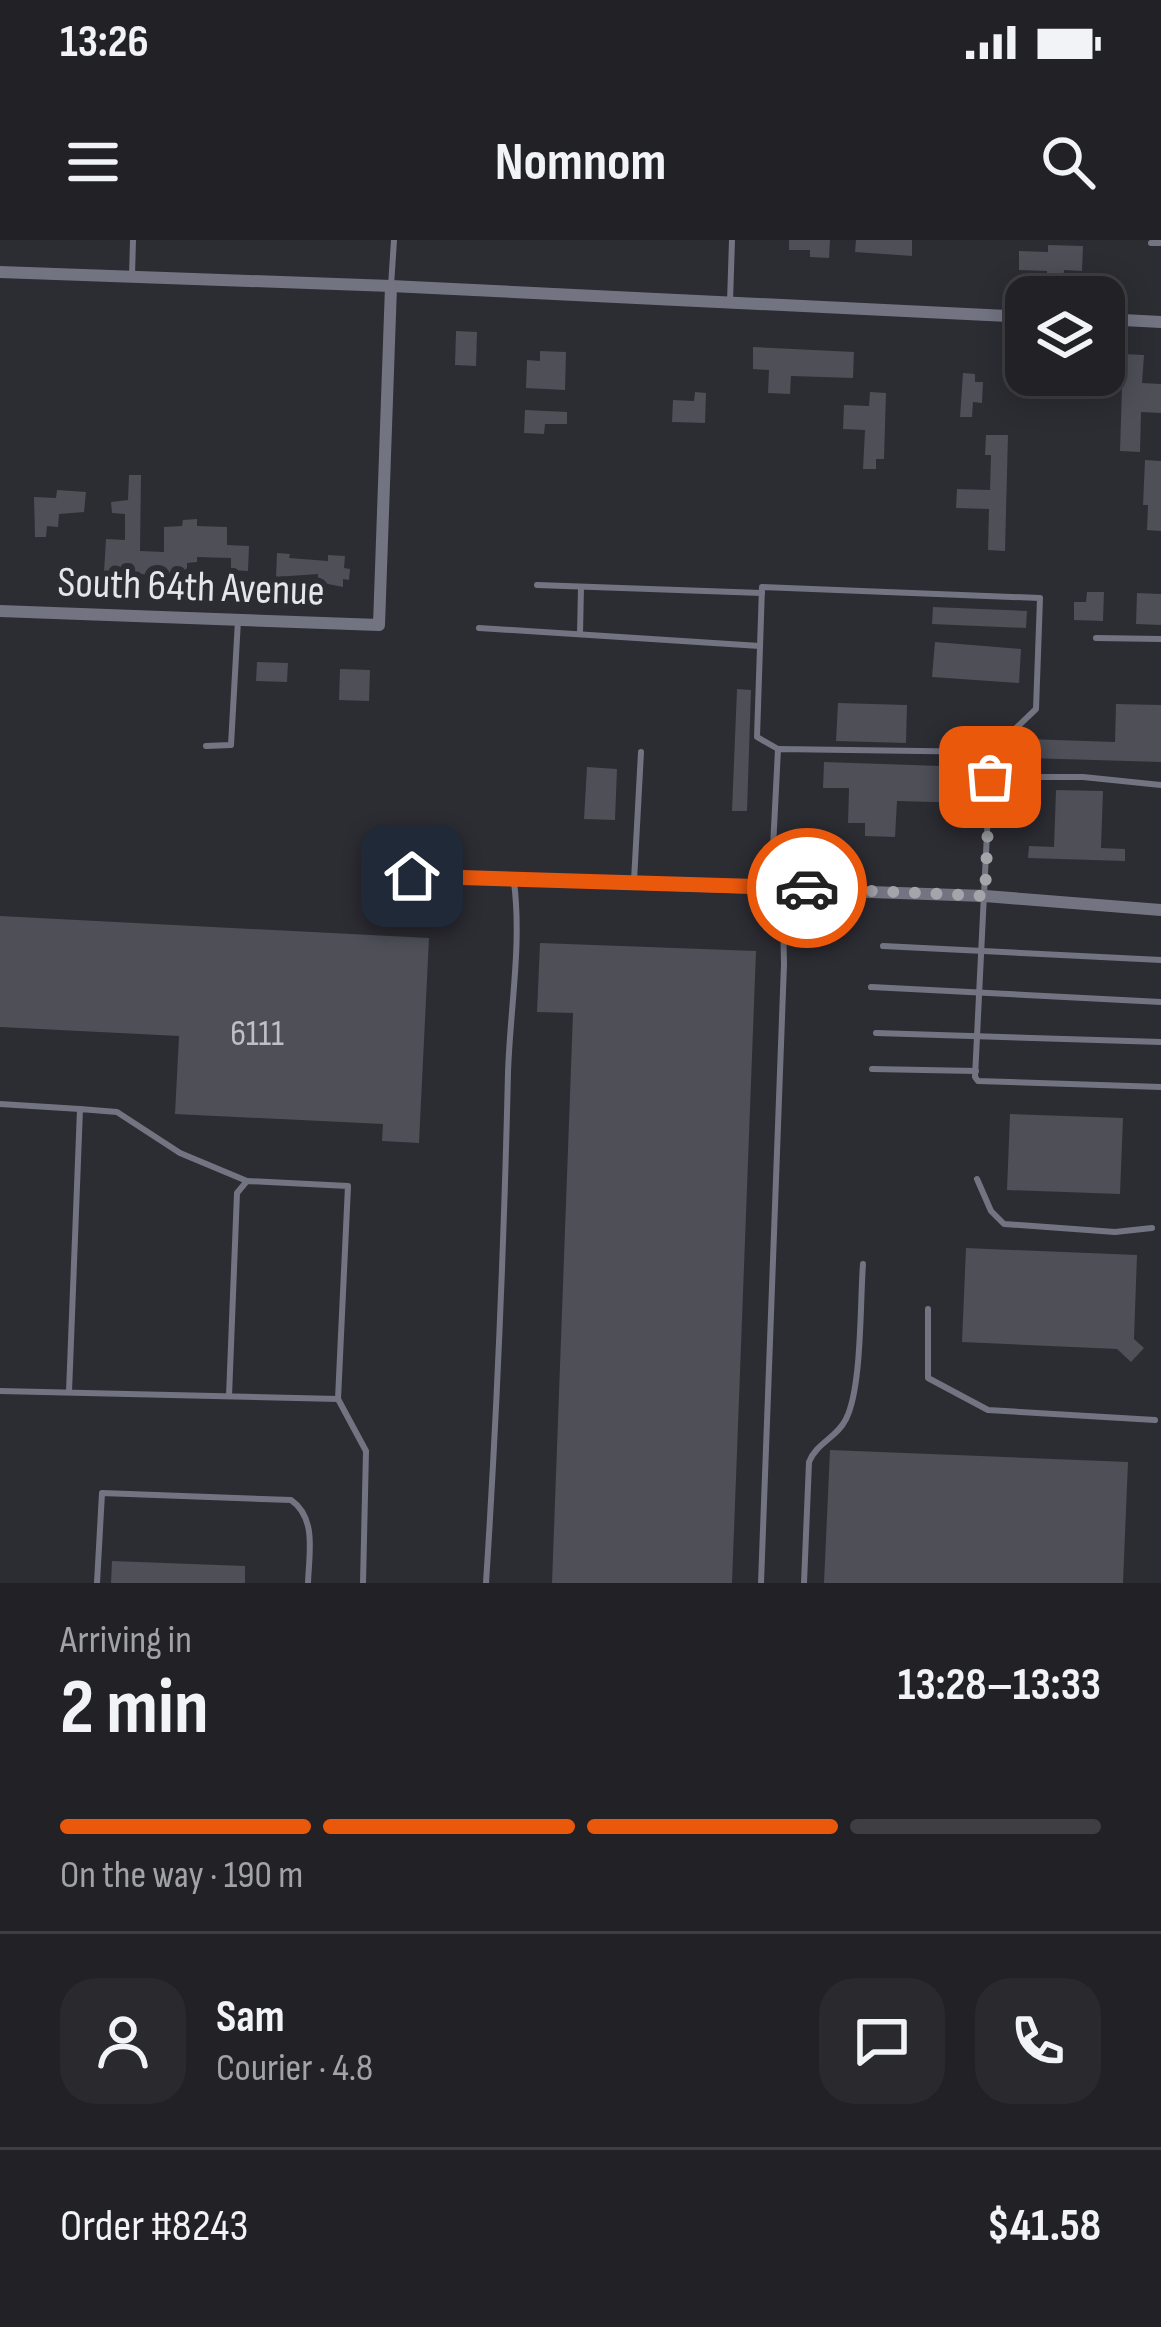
<!DOCTYPE html>
<html lang="en">
<head>
<meta charset="utf-8">
<style>
	body { margin:0; font-family:"Sofia Sans Condensed",sans-serif; background:#29292e; color:#f1f3f6; height:100vh; display:flex; flex-direction:column; font-size:45px; white-space:nowrap }
	* { box-sizing:border-box; margin:0 }
	p { font-size:39px; color:#a2a3a7 }
	.icon { flex:none; width:66px; height:66px; fill:none; stroke:currentColor; stroke-width:2; stroke-linecap:round; stroke-linejoin:round }
	.map { position:relative; height:1343px; overflow:hidden }
	.drawer { display:flex; flex-direction:column; background:#212126; flex:1 }
	.drawer>* { flex:none }
	.buttons { position:absolute; left:1005px; top:36px; display:grid; gap:24px }
	.buttons a { display:grid; place-items:center; width:120px; height:120px; border-radius:24px; background:#212126; box-shadow:0 6px 30px #0003,0 0 0 3px #3e3e43; font-size:60px }
	.pin { position:absolute; display:grid; place-items:center; width:102px; height:102px; color:#fff; margin:-51px; border-radius:24px; box-shadow:0 6px 18px #0006 }
	.courier { position:absolute; display:grid; place-items:center; width:120px; height:120px; margin:-60px; border:9px solid #ea580c; border-radius:50%; background:#fff; color:#222; box-shadow:0 3px 15px #0007 }
	.headline em { font-style:normal; font-weight:700 }
	.headline div { display:flex; flex-direction:column-reverse }
	.headline { display:flex; align-items:center; justify-content:space-between; height:204px; padding:0 60px }
	h1 { font-size:78px; font-weight:700; line-height:90px }
	.bar { display:grid; grid-template-columns:repeat(4,1fr); gap:18px 12px; align-content:center; height:144px; padding:0 60px }
	.bar i { height:15px; border-radius:9px; background:#3e3e43 }
	.bar .selected { background:#ea580c }
	.bar p { grid-column:span 4 }
	.line { display:flex; align-items:center; gap:30px; padding:0 60px; border-top:3px solid #3e3e43 }
	.line div { flex:1 }
	.round { display:grid; place-items:center; flex:none; width:126px; height:126px; border-radius:36px; background:#29292e }
	.status { display:flex; justify-content:space-between; align-items:center; height:84px; padding:0 60px; background:#212126; direction:ltr }
	.status svg { height:33px; fill:currentColor }
	header { display:flex; justify-content:space-between; align-items:center; height:156px; padding:0 60px; background:#212126; font-size:54px; font-weight:700 }
	.map>svg:first-child { display:block }
	.building { fill:#4e4f57 }
	.lines { fill:none; stroke-linecap:round; stroke-linejoin:round }
	.lane { stroke:#727482; stroke-width:6 }
	.street { stroke:#727482; stroke-width:12 }
	.done { stroke:#a4a5aa; stroke-width:12; stroke-dasharray:0 21.6 }
	.route { stroke:#ea580c; stroke-width:15 }
	.labels { text-anchor:middle; stroke-width:12; stroke-linejoin:round; paint-order:stroke }
	.number-label { font-size:36px; fill:#bfc0c5 }
	.street-label { font-size:42px; fill:#e5e6ea; stroke:#2c2c33 }
</style>
</head>
<body>
<div class="status"><b>13:26</b><svg viewBox="0 0 49 12"><path d="M0 12V9h3v3zM5 12V6h3v6zM10 12V3h3v9zM15 12V0h3v12zM26 1h20v11H26zM47 4h2v5h-2z"/></svg></div>
<header><svg class="icon" aria-label="menu" viewBox="0 0 24 24"><path d="M4 6h16M4 12h16M4 18h16"/></svg>Nomnom<svg class="icon" aria-label="search" viewBox="0 0 24 24"><circle cx="10" cy="10" r="6"/><path d="M15 15l6 6"/></svg></header>
<div class="map">
<svg width="1161" height="1343" viewBox="0 0 1161 1343">
	<rect width="100%" height="100%" fill="#2c2c33"/>
	<g class="building">
		<polygon points="789,0 830,0 829,18 810,17 810,10 789,10"/>
		<polygon points="856,0 912,0 912,16 855,12"/>
		<polygon points="1048,5 1083,6 1082,31 1064,30 1063,40 1047,39 1047,31 1019,30 1019,11 1048,12"/>
		<polygon points="456,91 477,92 476,126 455,125"/>
		<polygon points="753,107 854,112 853,138 791,136 790,154 768,153 769,130 753,129"/>
		<polygon points="540,111 566,112 565,150 526,148 527,120 540,121"/>
		<polygon points="1123,114 1144,115 1142,143 1161,144 1161,173 1141,172 1140,212 1120,211"/>
		<polygon points="963,133 975,134 975,142 983,142 982,163 973,162 972,177 960,177"/>
		<polygon points="695,152 706,153 705,183 672,182 673,160 694,161"/>
		<polygon points="870,152 886,153 884,219 876,219 876,229 863,229 865,190 843,189 844,165 869,166"/>
		<polygon points="525,170 567,172 567,184 545,184 544,194 524,193"/>
		<polygon points="986,195 1008,195 1005,311 988,310 989,269 956,268 957,249 990,250 991,215 985,215"/>
		<polygon points="1145,220 1161,221 1161,291 1147,290 1148,265 1143,265"/>
		<polygon points="129,235 141,235 140,311 164,312 164,287 182,286 183,280 197,279 197,286 227,287 227,305 249,306 248,331 231,330 231,318 197,317 197,322 187,323 187,340 155,340 155,335 123,333 123,338 111,338 112,333 104,332 106,299 125,300 125,274 112,273 111,262 128,260"/>
		<polygon points="57,250 86,252 84,272 59,274 58,287 47,286 46,297 35,297 34,257 56,258"/>
		<polygon points="277,313 290,314 289,318 328,321 328,315 345,316 344,328 350,329 349,340 343,339 343,347 318,342 318,334 276,337"/>
		<polygon points="1087,352 1104,352 1103,381 1074,380 1074,362 1086,362"/>
		<polygon points="1137,353 1161,354 1161,385 1136,384"/>
		<polygon points="933,367 1027,371 1026,388 932,384"/>
		<polygon points="935,402 1021,409 1019,443 932,437"/>
		<polygon points="257,422 288,423 287,442 256,441"/>
		<polygon points="340,429 370,430 369,461 339,460"/>
		<polygon points="737,449 751,450 747,571 732,571"/>
		<polygon points="838,463 907,465 906,503 836,501"/>
		<polygon points="1116,464 1161,465 1161,522 1026,518 1027,499 1115,502"/>
		<polygon points="824,522 971,527 970,563 897,561 895,597 865,596 865,583 848,583 849,548 823,548"/>
		<polygon points="587,527 617,529 615,580 584,579"/>
		<polygon points="1056,550 1103,551 1101,608 1125,609 1125,621 1028,618 1029,606 1054,607"/>
		<polygon points="0,676 429,698 419,903 382,901 383,884 175,874 179,796 0,787"/>
		<polygon points="540,703 756,711 732,1343 552,1343 573,773 537,772"/>
		<polygon points="1010,874 1123,878 1120,954 1007,950"/>
		<polygon points="966,1008 1137,1015 1134,1099 1144,1108 1131,1122 1117,1109 962,1102"/>
		<polygon points="830,1210 1128,1222 1123,1343 824,1343"/>
		<polygon points="112,1321 245,1326 245,1343 111,1343"/>
	</g>
	<g class="lines">
		<g class="lane">
			<polyline points="1151,3 1161,3"/>
			<polyline points="132,36 133,0"/>
			<polyline points="391,46 394,0"/>
			<polyline points="730,62 732,0"/>
			<polyline points="537,345 762,353"/>
			<polyline points="479,388 760,406"/>
			<polyline points="580,394 581,347"/>
			<polyline points="1096,398 1161,399"/>
			<polyline points="206,506 231,505 238,380"/>
			<polyline points="778,509 757,497 762,347 1040,358 1036,469 991,512"/>
			<polyline points="991,537 1083,537 1161,545"/>
			<polyline points="634,641 641,512"/>
			<polyline points="883,706 1161,720"/>
			<polyline points="871,747 1161,762"/>
			<polyline points="876,793 1161,802"/>
			<polyline points="872,829 976,831"/>
			<polyline points="0,864 80,869"/>
			<polyline points="977,939 991,971 1004,984 1115,992 1152,988"/>
			<polyline points="928,1069 928,1138 988,1170 1155,1180"/>
			<polyline points="0,1151 338,1159 366,1211 363,1343"/>
			<polyline points="69,1152 80,869 117,872 180,913 247,941"/>
			<polyline points="229,1156 237,953 247,941 348,946 338,1159"/>
			<path d="M97 1343 102 1253 291 1260C317 1278 309 1314 308 1343"/>
			<path d="M486 1343C497 1173 504 1003 508 833 510 769 522 705 514 642"/>
			<polyline points="761,1343 784,724 783,674 771,647 778,509 991,512 975,837 978,841 1161,847"/>
			<path d="M804 1343 809 1222C817 1202 837 1198 846 1179 862 1148 860 1063 863 1024"/>
		</g>
		<g class="street">
			<polyline points="0,32 391,46 1026,77"/>
			<polyline points="1104,79 1161,82"/>
			<polyline points="0,371 379,385 391,46"/>
			<polyline points="412,636 985,656 1161,670"/>
		</g>
	</g>
	<g class="lines">
		<polyline class="done" points="807,648 985,656 990,537"/>
		<polyline class="route" points="412,636 807,648"/>
	</g>
	<g class="labels">
		<g class="number-label">
			<text x="257" y="805">6111</text>
		</g>
		<g class="street-label">
			<text transform="translate(191 345) rotate(2)" y="15">South 64th Avenue</text>
		</g>
	</g>
</svg>
<div class="buttons">
<a><svg class="icon" aria-label="layers" viewBox="0 0 24 24"><path d="M12 4l9 5-9 5-9-5zM3 14l9 5 9-5"/></svg></a>
</div>
<div class="pin" style="left:990px;top:537px;background:#ea580c"><svg class="icon" aria-label="bag" viewBox="0 0 24 24"><path d="M5 8h14l-1 12H6zM9 8a3 3 0 0 1 6 0"/></svg></div>
<div class="pin" style="left:412px;top:636px;background:#1f2937"><svg class="icon" aria-label="home" viewBox="0 0 24 24"><path d="M3 11l9-7 9 7M6 9v11h12V9"/></svg></div>
<div class="courier" style="left:807px;top:648px"><svg class="icon" aria-label="car" viewBox="0 0 24 24"><path d="M5 17H2v-5l4-1 3-4h7l3 4 3 1v5h-3M9 17h6M6 11h13"/><circle cx="7" cy="17" r="2"/><circle cx="17" cy="17" r="2"/></svg></div>
</div>
<section class="drawer">
<div class="headline"><div><h1>2 min</h1><p>Arriving in</p></div><em>13:28–13:33</em></div>
<div class="bar"><i class="selected"></i><i class="selected"></i><i class="selected"></i><i></i><p>On the way · 190 m</p></div>
<div class="line" style="height:216px"><a class="round"><svg class="icon" aria-label="person" viewBox="0 0 24 24"><circle cx="12" cy="8" r="4"/><path d="M4 21q1-7 8-7t8 7"/></svg></a><div><b>Sam</b><p>Courier · 4.8</p></div><a class="round"><svg class="icon" aria-label="chat" viewBox="0 0 24 24"><path d="M4 5h16v11H9l-5 4z"/></svg></a><a class="round"><svg class="icon" aria-label="phone" viewBox="0 0 24 24"><path d="M5 4h4l2 5-3 2q2 4 5 5l2-3 5 2v4C11 20 4 13 5 4z"/></svg></a></div>
<div class="line" style="height:156px"><div>Order #8243</div><b>$41.58</b></div>
</section>
</body>
</html>
